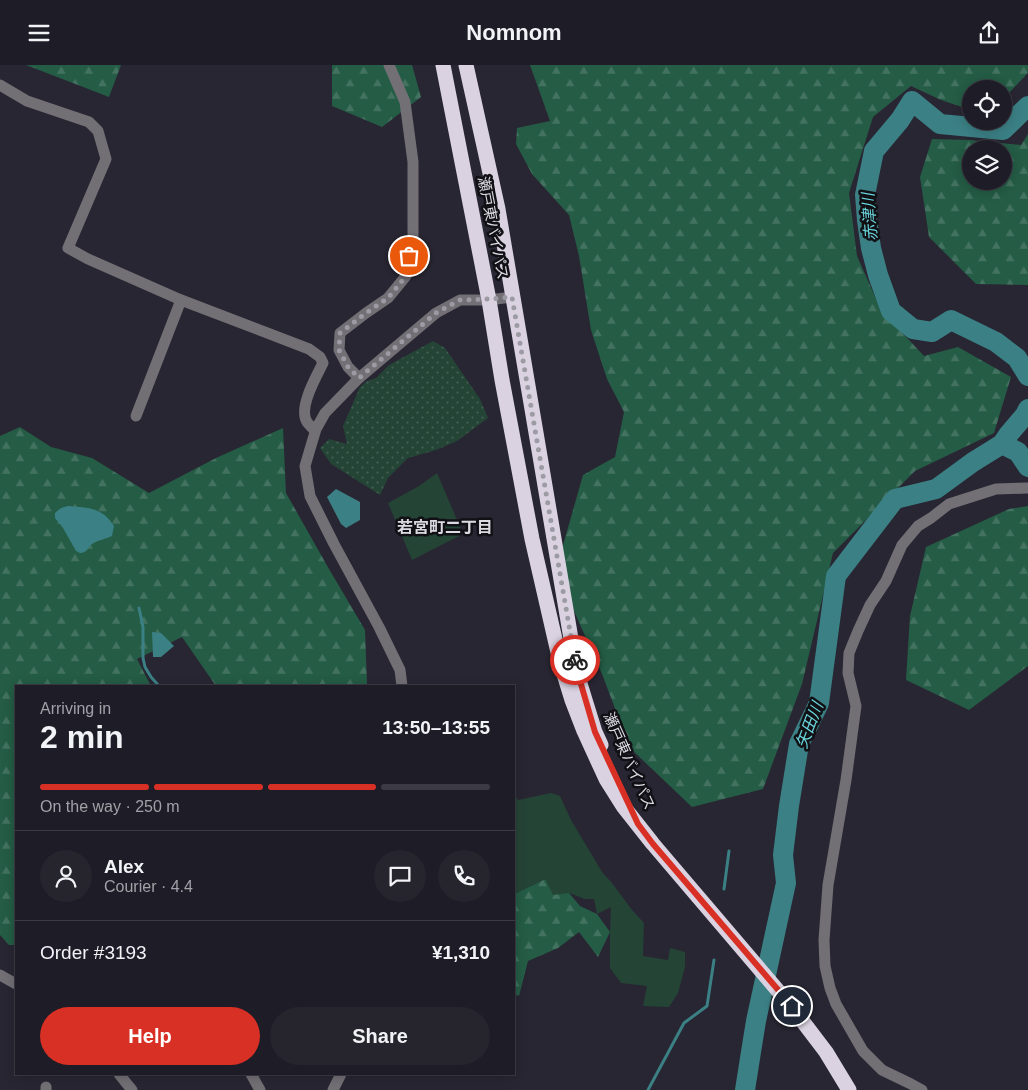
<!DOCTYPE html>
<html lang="en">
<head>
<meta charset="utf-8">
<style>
	body { margin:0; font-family:Helvetica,"Noto Sans JP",sans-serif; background:#26252e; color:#f1f3f6; height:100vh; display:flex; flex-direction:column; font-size:19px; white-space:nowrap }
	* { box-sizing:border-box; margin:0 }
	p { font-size:16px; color:#a1a1a7 }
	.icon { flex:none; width:28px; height:28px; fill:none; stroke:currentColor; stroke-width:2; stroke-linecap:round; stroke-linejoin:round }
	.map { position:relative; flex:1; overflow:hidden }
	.details { position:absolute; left:15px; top:620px; width:500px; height:390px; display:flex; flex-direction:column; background:#1e1c26; border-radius:0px; box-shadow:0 2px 12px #0003,0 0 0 1px #3c3a43 }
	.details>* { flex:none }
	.controls { position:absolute; left:962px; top:15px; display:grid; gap:10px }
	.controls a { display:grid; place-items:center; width:50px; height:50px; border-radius:50%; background:#1e1c26; box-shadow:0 2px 12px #0003,0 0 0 1px #3c3a43; font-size:25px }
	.pin { position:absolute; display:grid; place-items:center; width:42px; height:42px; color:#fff; margin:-21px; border:2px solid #fff; border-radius:50%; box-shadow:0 1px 5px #0007 }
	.courier { position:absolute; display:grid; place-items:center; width:50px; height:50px; margin:-25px; border:4px solid #d93025; border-radius:50%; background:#fff; color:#222; box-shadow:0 1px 6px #0007 }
	.overview em { font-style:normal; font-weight:600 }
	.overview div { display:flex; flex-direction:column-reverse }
	.overview { display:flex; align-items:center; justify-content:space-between; height:85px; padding:0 25px }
	h1 { font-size:32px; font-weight:600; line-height:38px }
	.bar { display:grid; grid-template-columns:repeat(4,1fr); gap:8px 5px; align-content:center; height:60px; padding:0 25px }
	.bar i { height:6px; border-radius:4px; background:#3c3a43 }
	.bar .current { background:#d93025 }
	.bar p { grid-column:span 4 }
	.line { display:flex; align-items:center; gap:12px; padding:0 25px; border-top:1px solid #3c3a43 }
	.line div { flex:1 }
	.round { display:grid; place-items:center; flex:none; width:52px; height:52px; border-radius:26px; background:#26252e }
	.primary-button { display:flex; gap:10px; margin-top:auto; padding:10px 25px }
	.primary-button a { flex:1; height:58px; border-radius:30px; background:#d93025; color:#fff; font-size:20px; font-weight:600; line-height:58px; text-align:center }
	.primary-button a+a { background:#26252e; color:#f1f3f6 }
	header { display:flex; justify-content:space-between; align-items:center; height:65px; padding:0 25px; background:#1e1c26; font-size:22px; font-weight:600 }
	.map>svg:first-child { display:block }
	.grass { fill:url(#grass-dots) }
	.forest { fill:url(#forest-firs); fill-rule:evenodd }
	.garden { fill:#244436 }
	.water { fill:#3b8085 }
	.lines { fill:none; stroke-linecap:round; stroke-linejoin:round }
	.stream { stroke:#3b8085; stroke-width:3 }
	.river { stroke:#3b8085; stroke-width:20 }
	.minor { stroke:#726f75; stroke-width:11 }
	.highway { stroke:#dad2e1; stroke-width:15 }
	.done { stroke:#9c9ba4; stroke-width:5; stroke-dasharray:0 9 }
	.route { stroke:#d93025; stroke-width:6 }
	.labels { text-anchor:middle; stroke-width:5; stroke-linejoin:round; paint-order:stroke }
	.street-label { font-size:15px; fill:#dbdae2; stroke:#111015 }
	.water-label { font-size:16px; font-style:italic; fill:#6ad6dd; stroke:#111015 }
	.neighbourhood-label { font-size:16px; font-weight:bold; fill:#dbdae2; stroke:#111015 }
</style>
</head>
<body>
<header><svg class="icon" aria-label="menu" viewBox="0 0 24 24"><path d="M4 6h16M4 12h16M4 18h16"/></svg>Nomnom<svg class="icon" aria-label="share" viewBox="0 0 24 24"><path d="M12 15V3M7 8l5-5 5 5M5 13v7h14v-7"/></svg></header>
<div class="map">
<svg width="1028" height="1025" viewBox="0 0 1028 1025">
	<defs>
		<pattern id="grass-dots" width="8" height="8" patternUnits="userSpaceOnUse" patternTransform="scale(1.25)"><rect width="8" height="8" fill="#244436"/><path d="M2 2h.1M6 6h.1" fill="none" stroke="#435e53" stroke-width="1.8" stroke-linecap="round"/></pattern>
		<pattern id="forest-firs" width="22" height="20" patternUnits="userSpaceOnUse" patternTransform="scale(1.25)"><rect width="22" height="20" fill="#245c45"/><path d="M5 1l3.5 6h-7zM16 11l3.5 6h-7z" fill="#437360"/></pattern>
	</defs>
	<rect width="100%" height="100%" fill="#282632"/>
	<polygon class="grass" points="433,276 445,283 480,334 488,353 457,376 436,385 408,393 388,413 380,430 331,399 320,383 329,374 347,379 343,361 360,322 367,316 376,313 389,300"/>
	<g class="forest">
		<polygon points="26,0 121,0 109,32"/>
		<polygon points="332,0 412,0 421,32 382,62 332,41"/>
		<polygon points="530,0 1028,0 1028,8 1004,33 1004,24 971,24 971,45 941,35 911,21 873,52 849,128 857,191 881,245 924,291 958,282 1011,312 994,368 915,406 833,488 802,619 763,724 692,742 630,683 602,609 574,546 560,491 583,410 615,392 624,347 607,314 591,265 579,191 569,150 532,109 516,79 517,63 550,56"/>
		<path d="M1028 69V220L976 219 929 172 920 112 932 74 970 75 1021 80ZM971 84H1004V116H971Z"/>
		<polygon points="20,362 51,382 92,393 149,428 216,393 283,363 286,428 329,504 365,565 367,619 366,621 216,621 182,572 137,594 151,621 16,621 16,880 9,880 0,870 0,371"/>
		<polygon points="1028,441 1028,601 969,645 906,615 910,551 926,482 1009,444"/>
		<polygon points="545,814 569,828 580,841 597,849 610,867 598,892 579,867 558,883 528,896 519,931 514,929 514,829"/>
	</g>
	<g class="garden">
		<polygon points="437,408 463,469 412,495 388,438 419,421"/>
		<polygon points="551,728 560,731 571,755 602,807 612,818 632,845 644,858 643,891 668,895 670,883 685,887 685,902 678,928 669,942 643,941 647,921 621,918 610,903 610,867 611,842 597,849 594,834 585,834 569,828 553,830 545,814 514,829 514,729 518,735"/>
	</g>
	<g class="water">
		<polygon points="336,424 360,437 360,455 346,463 341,459 327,432"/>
		<path d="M68 441C88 443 102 442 114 461L112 471C106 474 98 475 92 479 89 481 88 486 84 487 80 489 80 488 76 486L63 463 55 453V448C59 444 62 442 68 441Z"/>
		<polygon points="152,567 161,568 174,581 161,592 153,592"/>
	</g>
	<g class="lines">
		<g class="stream">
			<polyline points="139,543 143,562 143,593 145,602 151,612 159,621"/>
			<polyline points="724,824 729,786"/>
			<polyline points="648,1025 684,958 707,941 714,895"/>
		</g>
		<g class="river">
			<polyline points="1028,41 1003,65 940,59 912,36 900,55 874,86 865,130 867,155 871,183 878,210 891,246 913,264 932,267 951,255 996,277 1017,293 1028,311"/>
			<polyline points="1002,379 1018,387 1028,402"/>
			<polyline points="745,1025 751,987 756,956 786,818 783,790 789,741 799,679 819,638 836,511 895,434 936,424 973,397 1002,379 1008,370 1025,350 1028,344"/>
		</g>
		<g class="minor">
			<polyline points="389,0 405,37 413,97 413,172 406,211 388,233 366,248 340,268 339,285 348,302 359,313 325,348 316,364 305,401 310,431 334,479 379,562 400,605 402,621"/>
			<path d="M0 20 27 36 89 57 98 66 106 94 68 183 88 194 181 235 309 284 320 292 323 298C316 312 298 343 307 357 309 360 313 363 315 366"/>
			<polyline points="359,313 436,248 460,235 489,235 512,232"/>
			<polyline points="136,351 181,235"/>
			<polyline points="0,910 16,919"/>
			<polyline points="119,1009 132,1025"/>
			<polyline points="251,1009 260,1025"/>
			<polyline points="46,1022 46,1025"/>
			<polyline points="333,1025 341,1009"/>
			<polyline points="922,1025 911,1019 882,1005 863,986 836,939 830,923 825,901 824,875 828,820 846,715 856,641 848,608 849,588 858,566 870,540 886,516 902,480 918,461 931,453 949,439 996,424 1028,423"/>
		</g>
		<g class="highway">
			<polyline points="443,0 489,235 502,315 532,474 560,596 572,635 584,666 606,714 623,741 653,779 791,941 826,987 849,1025"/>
			<polyline points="466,0 498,144 577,609 595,667 601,680"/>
		</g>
	</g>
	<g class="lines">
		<polyline class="done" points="409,191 406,211 388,233 366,248 340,268 339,285 348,302 359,313 436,248 460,235 489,234 512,232 575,595"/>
		<polyline class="route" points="575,595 578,609 595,667 638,759 653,779 792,941"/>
	</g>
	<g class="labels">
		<g class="street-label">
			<text transform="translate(493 163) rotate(79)" y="5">瀬戸東バイパス</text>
			<text transform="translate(629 696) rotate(66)" y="5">瀬戸東バイパス</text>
		</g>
		<g class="water-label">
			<text transform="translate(869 152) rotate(-94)" y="6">赤津川</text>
			<text transform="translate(809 660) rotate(-69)" y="6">矢田川</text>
		</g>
		<g class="neighbourhood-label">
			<text x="445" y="468">若宮町二丁目</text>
		</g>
	</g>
</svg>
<div class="controls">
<a><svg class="icon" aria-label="locate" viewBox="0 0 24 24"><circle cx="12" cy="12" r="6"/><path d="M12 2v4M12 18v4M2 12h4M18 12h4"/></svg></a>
<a><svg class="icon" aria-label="layers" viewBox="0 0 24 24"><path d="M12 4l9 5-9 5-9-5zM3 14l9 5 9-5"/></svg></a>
</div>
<div class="pin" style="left:409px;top:191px;background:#ea580c"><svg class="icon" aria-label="bag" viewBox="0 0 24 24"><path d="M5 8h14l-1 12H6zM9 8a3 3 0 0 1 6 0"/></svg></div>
<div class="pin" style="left:792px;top:941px;background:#1f2937"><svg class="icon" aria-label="home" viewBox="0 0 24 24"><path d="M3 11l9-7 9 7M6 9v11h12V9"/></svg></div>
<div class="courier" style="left:575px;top:595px"><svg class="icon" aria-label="bike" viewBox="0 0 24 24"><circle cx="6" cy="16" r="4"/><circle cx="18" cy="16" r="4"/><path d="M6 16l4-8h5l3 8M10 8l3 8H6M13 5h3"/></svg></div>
<section class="details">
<div class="overview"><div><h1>2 min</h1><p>Arriving in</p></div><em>13:50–13:55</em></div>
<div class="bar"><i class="current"></i><i class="current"></i><i class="current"></i><i></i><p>On the way · 250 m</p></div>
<div class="line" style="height:90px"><a class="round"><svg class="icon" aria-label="person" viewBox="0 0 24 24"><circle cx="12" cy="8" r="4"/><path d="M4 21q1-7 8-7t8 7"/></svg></a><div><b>Alex</b><p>Courier · 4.4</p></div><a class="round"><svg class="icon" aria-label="chat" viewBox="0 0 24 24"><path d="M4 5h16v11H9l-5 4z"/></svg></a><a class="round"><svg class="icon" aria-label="phone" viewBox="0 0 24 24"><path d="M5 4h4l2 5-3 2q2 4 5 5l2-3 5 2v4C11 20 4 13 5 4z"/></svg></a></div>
<div class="line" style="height:65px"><div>Order #3193</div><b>¥1,310</b></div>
<div class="primary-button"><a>Help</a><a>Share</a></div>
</section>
</div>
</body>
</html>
